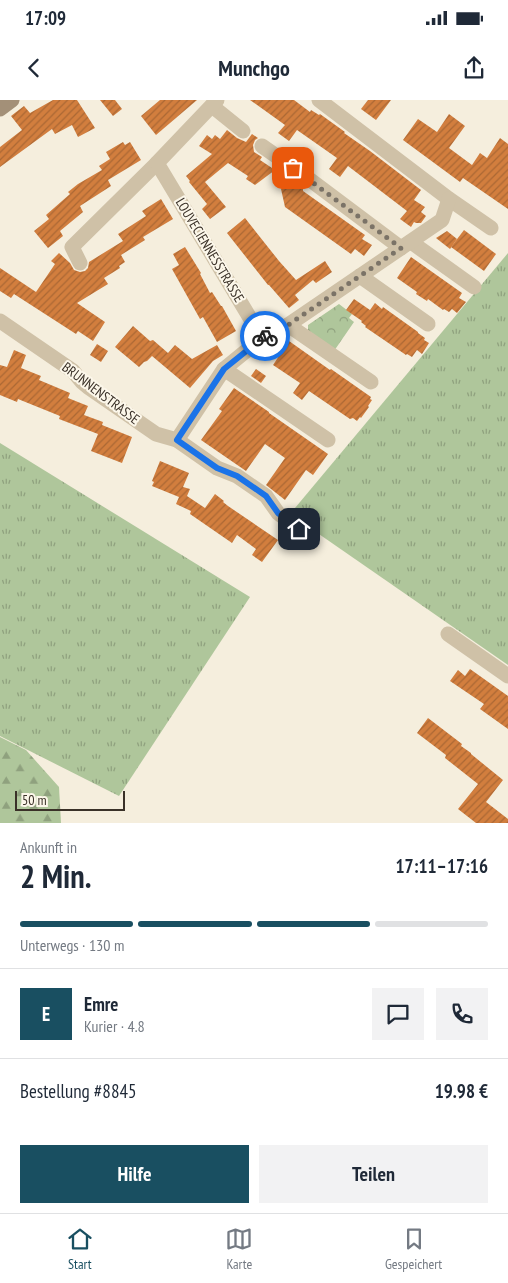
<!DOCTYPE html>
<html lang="de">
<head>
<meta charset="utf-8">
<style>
	body { margin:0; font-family:"PT Sans Narrow",sans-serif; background:#f2f2f3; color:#1f2937; height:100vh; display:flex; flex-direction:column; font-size:19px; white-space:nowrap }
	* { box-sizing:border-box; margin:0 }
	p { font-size:16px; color:#747a83 }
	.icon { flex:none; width:28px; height:28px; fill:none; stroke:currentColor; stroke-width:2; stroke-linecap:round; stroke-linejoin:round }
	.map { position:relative; height:723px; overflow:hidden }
	.panel { display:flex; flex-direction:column; background:#fff; flex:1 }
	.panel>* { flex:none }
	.scale { position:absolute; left:15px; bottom:12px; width:110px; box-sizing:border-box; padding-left:5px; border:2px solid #3a3128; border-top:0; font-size:14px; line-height:18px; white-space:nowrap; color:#3a3128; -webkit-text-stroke:4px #fcf7ea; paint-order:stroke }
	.pin { position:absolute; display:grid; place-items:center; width:42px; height:42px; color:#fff; margin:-21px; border-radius:10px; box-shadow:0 2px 8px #0006 }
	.courier { position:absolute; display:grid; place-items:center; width:50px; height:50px; margin:-25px; border:4px solid #1a73e8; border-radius:50%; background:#fff; color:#222; box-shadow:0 1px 6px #0007 }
	.headline em { font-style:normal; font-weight:600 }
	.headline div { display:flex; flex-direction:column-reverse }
	.headline { display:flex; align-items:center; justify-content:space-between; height:85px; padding:0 20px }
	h1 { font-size:32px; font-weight:600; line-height:38px }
	.bar { display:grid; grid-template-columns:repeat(4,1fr); gap:8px 5px; align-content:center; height:60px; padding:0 20px }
	.bar i { height:6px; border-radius:4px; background:#e0e1e3 }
	.bar .on { background:#194f61 }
	.bar p { grid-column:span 4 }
	.line { display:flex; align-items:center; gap:12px; padding:0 20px; border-top:1px solid #e0e1e3 }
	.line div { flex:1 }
	.round { display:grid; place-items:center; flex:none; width:52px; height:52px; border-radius:0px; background:#f2f2f3 }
	.action { display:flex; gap:10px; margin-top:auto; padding:10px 20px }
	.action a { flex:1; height:58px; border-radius:0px; background:#194f61; color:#fff; font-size:20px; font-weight:600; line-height:58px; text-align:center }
	.action a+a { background:#f2f2f3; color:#1f2937 }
	.status { display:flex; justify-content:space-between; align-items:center; height:35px; padding:0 25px; background:#fff; direction:ltr }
	.status svg { height:14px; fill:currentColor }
	header { display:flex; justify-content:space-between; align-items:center; height:65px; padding:0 20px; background:#fff; font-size:22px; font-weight:600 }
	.tab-bar { display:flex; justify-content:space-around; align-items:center; height:70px; border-top:1px solid #e0e1e3; background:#fff; font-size:14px; color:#747a83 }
	.tab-bar a { display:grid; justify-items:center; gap:2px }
	.tab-bar .on { color:#194f61 }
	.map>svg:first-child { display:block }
	.grass { fill:url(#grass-tufts) }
	.forest { fill:url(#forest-firs) }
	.park { fill:url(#park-crowns) }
	.building { fill:url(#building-hatch) }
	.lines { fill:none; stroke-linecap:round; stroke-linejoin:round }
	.street { stroke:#cfc1a7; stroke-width:15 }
	.secondary { stroke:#a39078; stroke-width:15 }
	.done { stroke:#7b7367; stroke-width:5; stroke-dasharray:0 9 }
	.route { stroke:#1a73e8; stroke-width:6 }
	.labels { text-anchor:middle; stroke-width:4; stroke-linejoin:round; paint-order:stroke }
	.street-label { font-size:14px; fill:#3a3128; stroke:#fcf7ea }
</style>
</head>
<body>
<div class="status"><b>17:09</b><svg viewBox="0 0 49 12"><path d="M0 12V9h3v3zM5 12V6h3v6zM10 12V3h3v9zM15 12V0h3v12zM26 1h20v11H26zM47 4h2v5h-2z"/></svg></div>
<header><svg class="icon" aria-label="back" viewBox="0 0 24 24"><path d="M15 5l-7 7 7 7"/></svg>Munchgo<svg class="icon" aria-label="share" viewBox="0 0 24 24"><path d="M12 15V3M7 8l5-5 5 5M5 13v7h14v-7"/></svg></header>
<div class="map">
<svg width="508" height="723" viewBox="0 0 508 723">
	<defs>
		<pattern id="grass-tufts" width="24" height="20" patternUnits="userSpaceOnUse" patternTransform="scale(1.25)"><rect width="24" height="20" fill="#afc69b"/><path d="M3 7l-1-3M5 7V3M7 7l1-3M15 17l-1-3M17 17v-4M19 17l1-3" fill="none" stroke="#8fa17e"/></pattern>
		<pattern id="forest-firs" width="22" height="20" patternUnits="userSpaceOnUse" patternTransform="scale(1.25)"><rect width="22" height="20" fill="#afc69b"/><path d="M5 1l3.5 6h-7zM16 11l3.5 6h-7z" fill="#8fa17e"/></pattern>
		<pattern id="park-crowns" width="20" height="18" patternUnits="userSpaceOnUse" patternTransform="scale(1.25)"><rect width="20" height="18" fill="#afc69b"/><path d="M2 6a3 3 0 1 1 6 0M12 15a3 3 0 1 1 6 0" fill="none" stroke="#8fa17e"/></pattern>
		<pattern id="building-hatch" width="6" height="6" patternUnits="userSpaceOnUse" patternTransform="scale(1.25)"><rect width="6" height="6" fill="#d27e3e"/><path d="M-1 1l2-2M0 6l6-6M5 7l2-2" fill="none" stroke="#ab6834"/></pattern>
	</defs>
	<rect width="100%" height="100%" fill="#f5eedd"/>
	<g class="grass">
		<polygon points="508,153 508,565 290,414"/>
		<polygon points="0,343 250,497 119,696 0,636"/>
	</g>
	<polygon class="forest" points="0,637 26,650 59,687 61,723 0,723"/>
	<polygon class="park" points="339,204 352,214 349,218 354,222 334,251 308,232 308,225"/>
	<g class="building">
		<polygon points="53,0 77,0 95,28 78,37 72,25 55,34 52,29 0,67 0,47 22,30 11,16 24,6 30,13"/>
		<polygon points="100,0 115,0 122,9 113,16"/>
		<polygon points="160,0 197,0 156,35 141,16"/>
		<polygon points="250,0 294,0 310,12 311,10 319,15 320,14 345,32 344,33 370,51 421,90 414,100 425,107 421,112 426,116 421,123 416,123 414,122 411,127 400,119 407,111 348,66 340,77 329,69 337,58 297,30 289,41 278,33 285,25"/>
		<polygon points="368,0 391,0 376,20 361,9"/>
		<polygon points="449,14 465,26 449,48 472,65 480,53 487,58 500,38 508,44 508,109 463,78 460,82 403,40 418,19 437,32"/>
		<polygon points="227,30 237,38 246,42 252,34 258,38 255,40 253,45 254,52 262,57 260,60 275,70 255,85 246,79 248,76 228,63 205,82 226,107 210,119 202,109 207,104 189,82 190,81 186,76 212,54 199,46 207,35 212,39 215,35 220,39"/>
		<polygon points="123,42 125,45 130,42 141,60 108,80 111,86 80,106 83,112 60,131 63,136 48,148 34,131 49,119 46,115 70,94 68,92 78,84 102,70 99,66 110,59 106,52"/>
		<polygon points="290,81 297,86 303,86 303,91 365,135 362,139 372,145 364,156 355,149 351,154 285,107 281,89"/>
		<polygon points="161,99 173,119 143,137 145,140 121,155 125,162 119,166 120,168 104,178 108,184 77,203 105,222 93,241 78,231 76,234 14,194 11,198 0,191 0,168 36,192 55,164 51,161 59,153 70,163 74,170 80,172 85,171 88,168 89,162 123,141 118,134 146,116 142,111"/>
		<polygon points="245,118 279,161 296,180 325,161 332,172 316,183 313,180 295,195 299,200 289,208 269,185 268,185 227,133"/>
		<polygon points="464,130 496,154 484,171 451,147"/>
		<polygon points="447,131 457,139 450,149 436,138"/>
		<polygon points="185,147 201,173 200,174 210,193 212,192 221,206 222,206 236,231 217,242 203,217 200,219 172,169 179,165 173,154"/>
		<polygon points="411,157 462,193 459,198 466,202 457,213 452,209 449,212 444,209 443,210 428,199 427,201 416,194 417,192 397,178"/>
		<polygon points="354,199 370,210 375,203 382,209 383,207 418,232 418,233 425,238 424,240 429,243 422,254 417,250 412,257 407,254 406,255 365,227 366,226 361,222 362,221 346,210"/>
		<polygon points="133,226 150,241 153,240 168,253 175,245 192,259 217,245 223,255 213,261 190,288 152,256 147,261 144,262 139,267 115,247"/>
		<polygon points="289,241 330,270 331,269 371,297 370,299 372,300 368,306 369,307 361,318 360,317 357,321 353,318 350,319 309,291 302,300 293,293 300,283 273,265"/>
		<polygon points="97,244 108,251 101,262 90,255"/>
		<polygon points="14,250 26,255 21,268 41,276 39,280 70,293 68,298 88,306 84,315 103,322 102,325 132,337 122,363 91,351 98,334 59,319 60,316 18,299 17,302 0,295 0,265 7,267"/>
		<polygon points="256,269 266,276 261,283 251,276"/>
		<polygon points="234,288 269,312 269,313 328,354 313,375 306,370 285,400 266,385 285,358 265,344 246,371 201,340 222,311 219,309"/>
		<polygon points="160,361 189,373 183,387 190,389 187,396 205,408 215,394 224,401 223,402 228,406 278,440 262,462 252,455 256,449 237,435 232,443 190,414 191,411 176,404 179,397 152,386 154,382 152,381"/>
		<polygon points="470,569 508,596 508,629 480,609 484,604 450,581 458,570 465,576"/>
		<polygon points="428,618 462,644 461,646 471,653 471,654 503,680 486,702 508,719 508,723 476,723 458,709 478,684 445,658 446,655 417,633"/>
	</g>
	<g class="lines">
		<g class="street">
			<polyline points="319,0 449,99 491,128"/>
			<polyline points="212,6 243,31"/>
			<polyline points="262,46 309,79 401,148"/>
			<polyline points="411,142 474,187"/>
			<polyline points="80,163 72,147 157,63"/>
			<polyline points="360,176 428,224"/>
			<polyline points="0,221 73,271 82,282 88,287 156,334 177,340 217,368 237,376 266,396 278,413 299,429"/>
			<polyline points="288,225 371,282"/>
			<polyline points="262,238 288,225 442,120 449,99"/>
			<polyline points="224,269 328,340"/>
			<polyline points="177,340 224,269 262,238 157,63 217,0"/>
			<polyline points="448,534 508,576"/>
		</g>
		<polyline class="secondary" points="0,9 12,0"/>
	</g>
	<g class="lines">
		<polyline class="done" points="265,236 288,225 401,148 293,68"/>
		<polyline class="route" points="265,236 224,269 177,340 217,368 237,376 266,396 278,413 299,429"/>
	</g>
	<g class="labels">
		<g class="street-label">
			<text transform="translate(210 150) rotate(59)" y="5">LOUVECIENNESSTRASSE</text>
			<text transform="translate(101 293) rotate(37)" y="5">BRUNNENSTRASSE</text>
		</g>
	</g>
</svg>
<div class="scale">50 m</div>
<div class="pin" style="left:293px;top:68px;background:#ea580c"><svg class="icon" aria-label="bag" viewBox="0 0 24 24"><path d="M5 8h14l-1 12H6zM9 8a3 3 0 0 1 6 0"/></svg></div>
<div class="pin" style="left:299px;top:429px;background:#1f2937"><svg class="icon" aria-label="home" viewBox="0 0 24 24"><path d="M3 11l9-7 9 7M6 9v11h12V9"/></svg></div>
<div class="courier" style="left:265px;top:236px"><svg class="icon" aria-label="bike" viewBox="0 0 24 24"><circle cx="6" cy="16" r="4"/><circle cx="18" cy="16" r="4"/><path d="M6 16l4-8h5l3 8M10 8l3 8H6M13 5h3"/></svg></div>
</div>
<section class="panel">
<div class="headline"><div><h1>2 Min.</h1><p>Ankunft in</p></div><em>17:11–17:16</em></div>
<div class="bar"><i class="on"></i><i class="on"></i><i class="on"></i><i></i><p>Unterwegs · 130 m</p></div>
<div class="line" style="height:90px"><b class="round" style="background:#194f61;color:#fff">E</b><div><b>Emre</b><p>Kurier · 4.8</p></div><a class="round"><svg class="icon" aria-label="chat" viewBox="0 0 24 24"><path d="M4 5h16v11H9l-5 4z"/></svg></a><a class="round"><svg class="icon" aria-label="phone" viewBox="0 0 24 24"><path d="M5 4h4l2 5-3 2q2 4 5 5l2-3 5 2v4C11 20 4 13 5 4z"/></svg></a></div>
<div class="line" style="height:65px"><div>Bestellung #8845</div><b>19.98 €</b></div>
<div class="action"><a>Hilfe</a><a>Teilen</a></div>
</section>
<nav class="tab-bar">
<a class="on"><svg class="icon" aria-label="home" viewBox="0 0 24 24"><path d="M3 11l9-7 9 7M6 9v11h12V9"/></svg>Start</a>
<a><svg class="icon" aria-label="map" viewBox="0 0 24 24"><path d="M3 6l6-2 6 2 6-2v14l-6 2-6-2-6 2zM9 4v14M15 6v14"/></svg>Karte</a>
<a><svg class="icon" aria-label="saved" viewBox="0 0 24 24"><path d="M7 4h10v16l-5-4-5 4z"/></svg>Gespeichert</a>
</nav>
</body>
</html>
